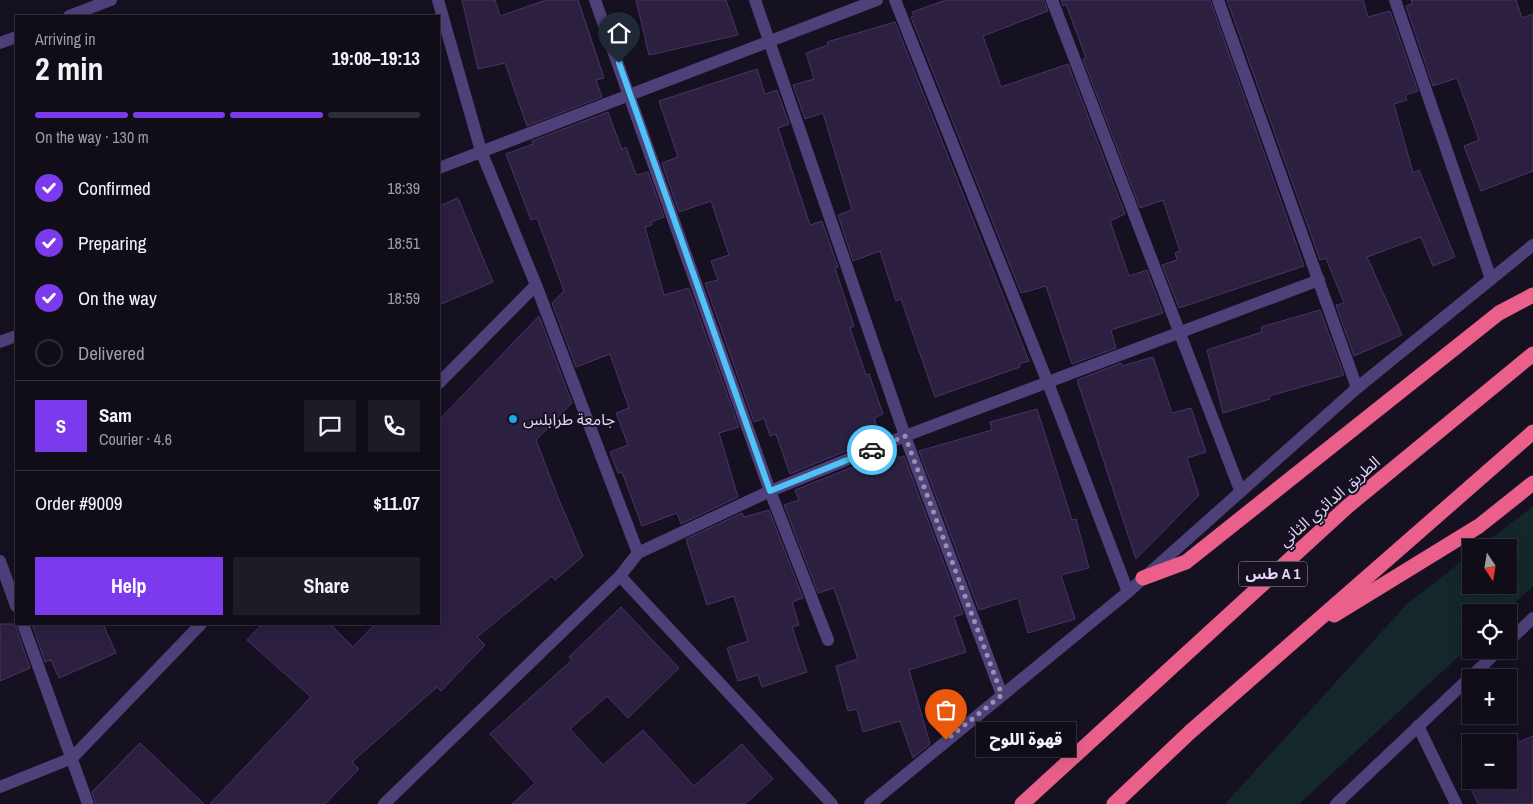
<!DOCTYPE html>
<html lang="en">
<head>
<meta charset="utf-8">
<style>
	body { margin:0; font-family:"Archivo Narrow","Noto Sans Arabic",sans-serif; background:#1e1b26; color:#f1f3f6; height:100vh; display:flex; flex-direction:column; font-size:19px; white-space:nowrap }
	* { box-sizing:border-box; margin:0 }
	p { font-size:16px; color:#9c9ca2 }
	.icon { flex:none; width:28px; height:28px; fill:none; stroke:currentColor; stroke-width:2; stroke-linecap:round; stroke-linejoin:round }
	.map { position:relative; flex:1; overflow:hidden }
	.panel { position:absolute; left:15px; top:15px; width:425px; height:610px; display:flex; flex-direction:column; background:#100d19; border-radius:0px; box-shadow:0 5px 20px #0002,0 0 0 1px #302d38 }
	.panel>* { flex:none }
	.needle { width:32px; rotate:168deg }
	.controls { position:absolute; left:1462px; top:539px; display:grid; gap:10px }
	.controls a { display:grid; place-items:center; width:55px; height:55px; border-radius:0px; background:#100d19; box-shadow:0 5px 20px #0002,0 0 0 1px #302d38; font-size:25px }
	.pin { position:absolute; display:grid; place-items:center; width:42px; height:42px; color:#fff; margin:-51px -21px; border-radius:50% 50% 50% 0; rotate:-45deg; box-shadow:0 0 5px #0007 }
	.pin .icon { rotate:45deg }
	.courier { position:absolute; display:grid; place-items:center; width:50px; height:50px; margin:-25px; border:4px solid #4fc3f7; border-radius:50%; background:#fff; color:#222; box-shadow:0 1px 6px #0007 }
	.bubble { position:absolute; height:35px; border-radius:0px; background:#100d19; box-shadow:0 5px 20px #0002,0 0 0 1px #302d38; font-size:16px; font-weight:800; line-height:35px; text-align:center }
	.overview em { font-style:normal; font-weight:800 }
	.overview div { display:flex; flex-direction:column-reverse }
	.overview { display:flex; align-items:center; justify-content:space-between; height:85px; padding:0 20px }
	h1 { font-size:32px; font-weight:800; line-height:38px }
	.bar { display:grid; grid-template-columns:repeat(4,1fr); gap:8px 5px; align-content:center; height:60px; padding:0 20px }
	.bar i { height:6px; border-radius:4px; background:#302d38 }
	.bar .selected { background:#7c3aed }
	.bar p { grid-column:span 4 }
	.line { display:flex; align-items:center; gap:12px; padding:0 20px; border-top:1px solid #302d38 }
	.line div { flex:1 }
	.round { display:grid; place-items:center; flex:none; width:52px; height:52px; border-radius:0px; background:#1e1b26 }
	ol { padding:0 20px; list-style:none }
	li { display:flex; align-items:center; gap:15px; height:55px }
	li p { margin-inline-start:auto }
	li .icon { padding:5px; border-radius:50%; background:#7c3aed; color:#fff; stroke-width:4 }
	li:last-child { color:#9c9ca2 }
	li i { width:28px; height:28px; border:2px solid #302d38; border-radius:50% }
	.primary-button { display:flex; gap:10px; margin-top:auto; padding:10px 20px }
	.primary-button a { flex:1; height:58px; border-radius:0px; background:#7c3aed; color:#fff; font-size:20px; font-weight:800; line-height:58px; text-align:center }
	.primary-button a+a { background:#1e1b26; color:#f1f3f6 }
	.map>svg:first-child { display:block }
	.green { fill:#14272a }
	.building { fill:#2c1f40; stroke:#483469 }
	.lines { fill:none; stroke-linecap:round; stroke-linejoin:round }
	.minor { stroke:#4e417a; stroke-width:12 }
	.highway { stroke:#eb608a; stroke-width:15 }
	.done { stroke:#9a91ae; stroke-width:5; stroke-dasharray:0 9 }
	.route { stroke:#4fc3f7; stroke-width:6 }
	.poi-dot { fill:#1da9df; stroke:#161121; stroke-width:2 }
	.labels { text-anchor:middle; stroke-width:4; stroke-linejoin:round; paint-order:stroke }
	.shield { fill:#161121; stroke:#a49bb9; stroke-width:1 }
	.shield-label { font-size:15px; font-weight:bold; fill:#e1d6fa }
	.poi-label { font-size:16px; fill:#e1d6fa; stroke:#161121; text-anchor:start }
	.street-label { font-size:16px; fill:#e1d6fa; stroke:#161121 }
</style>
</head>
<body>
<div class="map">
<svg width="1533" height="804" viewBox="0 0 1533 804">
	<rect width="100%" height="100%" fill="#161121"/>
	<polygon class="green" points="1533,506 1533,586 1505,612 1471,612 1471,645 1299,804 1225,804 1406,605 1471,554 1471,585 1509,585 1509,548 1480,547"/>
	<g class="building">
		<polygon points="462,0 495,0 500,16 546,0 578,0 604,78 596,80 602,97 527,126 505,63 478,69"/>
		<polygon points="636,0 726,0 738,35 649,55"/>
		<polygon points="946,0 1044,0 1048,11 983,36 1001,87 1068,64 1125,214 1110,221 1129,276 1147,270 1163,313 1111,330 1116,348 1072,364 1046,286 1021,293 911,17 914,16 912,12"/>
		<polygon points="1061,0 1210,0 1304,266 1179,308 1162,265 1177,260 1175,253 1180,251 1163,200 1140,208 1083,59 1086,58 1066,4 1063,6"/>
		<polygon points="1227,0 1363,0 1368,17 1390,11 1418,91 1405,95 1407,100 1394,104 1413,173 1419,170 1455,257 1433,266 1421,237 1367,257 1402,335 1354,356 1336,305 1344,303 1326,258 1320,260"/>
		<polygon points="1411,0 1516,0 1522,18 1533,14 1533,171 1481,191 1464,146 1479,140 1457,78 1433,86 1406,6 1412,4"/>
		<polygon points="895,22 1029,361 1019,364 1020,367 935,397 901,299 896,301 880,251 853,261 838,215 852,210 823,113 805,119 793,85 814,79 806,53 828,45 827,42"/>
		<polygon points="757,69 765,94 777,90 789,124 778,128 810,225 822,221 838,267 835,268 854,326 850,328 866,375 869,374 883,414 874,418 880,437 790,474 776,434 770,436 764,418 754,422 705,283 718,280 711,261 729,255 711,201 679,212 662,163 678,157 659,101"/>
		<polygon points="608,112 622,150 626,147 635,172 637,175 648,172 664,217 651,222 652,225 645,227 664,295 689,288 739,427 719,433 738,497 681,524 677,513 642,526 622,472 618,473 610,452 628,445 616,413 629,408 610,354 576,367 552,303 564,291 537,218 531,220 506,154 533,144 532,141"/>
		<polygon points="458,198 493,282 439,305 439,206"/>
		<polygon points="1320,310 1344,375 1269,396 1270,399 1223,413 1207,350 1262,332 1261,327"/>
		<polygon points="539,316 572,403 536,440 559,500 583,556 555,580 552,576 477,637 485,645 441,691 437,687 352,762 359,769 325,804 210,804 311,697 247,640 262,624 330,624 353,647 375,624 439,624 439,420"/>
		<polygon points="1153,357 1172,413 1191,408 1206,452 1187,458 1199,495 1136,559 1077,380 1121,363 1122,366"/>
		<polygon points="1037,409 1072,520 1076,519 1089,568 1061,575 1075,619 1028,633 1018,598 979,610 919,451 992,430 990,422"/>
		<polygon points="895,450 898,458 904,456 963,614 954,617 966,652 909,670 930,744 913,758 900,721 863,732 857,709 848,711 836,666 858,659 834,588 818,593 784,505 799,500 795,490"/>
		<polygon points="769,510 803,598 792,602 799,625 792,627 807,672 762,687 758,675 738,681 727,648 748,641 734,596 707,605 686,539 742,513 744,517"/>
		<polygon points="621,607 679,668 628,718 607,696 570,729 603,765 643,730 694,786 742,744 773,779 745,804 512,804 535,783 490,734 572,660 569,657"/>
		<polygon points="0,624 15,624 30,668 0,681"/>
		<polygon points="32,624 103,624 116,653 59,678 51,660 45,662"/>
		<polygon points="1533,736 1533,804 1478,804 1461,767 1471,763 1471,780 1509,780 1509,746"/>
		<polygon points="140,743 204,804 96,804 92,792"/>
	</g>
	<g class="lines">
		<g class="minor">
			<polyline points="438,0 481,151 536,285 638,553"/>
			<polyline points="595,0 770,491 828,640"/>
			<polyline points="755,0 905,436 1002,695"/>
			<polyline points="895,0 1048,383 1128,592"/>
			<polyline points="1052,0 1240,490"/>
			<polyline points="1218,0 1357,388"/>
			<polyline points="1395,0 1491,279"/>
			<polyline points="69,16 111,0"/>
			<polyline points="0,43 16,37"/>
			<polyline points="439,168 877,0"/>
			<polyline points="0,342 16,336"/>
			<polyline points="439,383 536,285"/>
			<polyline points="0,561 16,606"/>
			<polyline points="620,576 832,804"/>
			<polyline points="23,624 88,804"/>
			<polyline points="1509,641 1533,618"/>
			<polyline points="1418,726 1456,804"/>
			<polyline points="0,787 72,758 201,624"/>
			<polyline points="384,804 620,576 638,553 770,491 905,436 1319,280"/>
			<polyline points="870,804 1128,592 1357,388 1533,245"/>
			<polyline points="1336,804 1499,650"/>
		</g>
		<g class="highway">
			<polyline points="1143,578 1186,562 1499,313 1533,295"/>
			<polyline points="1334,615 1479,526 1533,483"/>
			<polyline points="1022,804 1348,506 1533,354"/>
			<polyline points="1114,804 1190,732 1533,432"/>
		</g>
	</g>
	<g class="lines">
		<polyline class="done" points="872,450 905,436 1002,695 946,740"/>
		<polyline class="route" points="619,63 770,491 872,450"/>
	</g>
	<circle class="poi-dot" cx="513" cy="419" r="5"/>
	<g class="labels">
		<rect class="shield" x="1239" y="561.5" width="68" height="25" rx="4"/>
		<g class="shield-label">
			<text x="1273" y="579">طس A 1</text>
		</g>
		<g class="poi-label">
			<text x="523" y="425">جامعة طرابلس</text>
		</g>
		<g class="street-label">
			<text transform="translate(1329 501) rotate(-41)" y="6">الطريق الدائري الثاني</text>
		</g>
	</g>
</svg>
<div class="controls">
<a><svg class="needle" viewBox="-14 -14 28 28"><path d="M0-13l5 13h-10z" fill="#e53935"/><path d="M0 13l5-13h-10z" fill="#9c9ca2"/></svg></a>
<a><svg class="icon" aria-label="locate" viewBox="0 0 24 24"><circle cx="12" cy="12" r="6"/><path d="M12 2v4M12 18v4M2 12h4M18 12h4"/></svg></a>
<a>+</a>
<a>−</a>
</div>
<div class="pin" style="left:946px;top:740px;background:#ea580c"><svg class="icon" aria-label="bag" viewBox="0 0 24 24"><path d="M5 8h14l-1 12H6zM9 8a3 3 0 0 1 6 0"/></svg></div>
<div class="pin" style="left:619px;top:63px;background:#1f2937"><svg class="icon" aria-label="home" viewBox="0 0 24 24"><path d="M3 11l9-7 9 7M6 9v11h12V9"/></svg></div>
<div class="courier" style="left:872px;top:450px"><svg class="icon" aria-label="car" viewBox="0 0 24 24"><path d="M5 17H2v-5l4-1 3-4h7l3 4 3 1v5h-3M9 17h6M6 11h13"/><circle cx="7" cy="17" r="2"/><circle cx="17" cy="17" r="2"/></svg></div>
<div class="bubble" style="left:976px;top:722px;width:100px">قهوة اللوح</div>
<section class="panel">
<div class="overview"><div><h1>2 min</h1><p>Arriving in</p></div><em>19:08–19:13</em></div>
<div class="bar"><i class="selected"></i><i class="selected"></i><i class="selected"></i><i></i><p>On the way · 130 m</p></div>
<ol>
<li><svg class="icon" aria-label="check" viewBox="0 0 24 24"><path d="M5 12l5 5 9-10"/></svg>Confirmed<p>18:39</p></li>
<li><svg class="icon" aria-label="check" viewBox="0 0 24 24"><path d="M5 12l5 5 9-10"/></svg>Preparing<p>18:51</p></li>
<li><svg class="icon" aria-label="check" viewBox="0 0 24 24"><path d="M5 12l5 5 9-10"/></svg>On the way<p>18:59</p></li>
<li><i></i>Delivered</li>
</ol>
<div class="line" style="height:90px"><b class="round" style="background:#7c3aed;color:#fff">S</b><div><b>Sam</b><p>Courier · 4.6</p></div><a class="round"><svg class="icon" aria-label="chat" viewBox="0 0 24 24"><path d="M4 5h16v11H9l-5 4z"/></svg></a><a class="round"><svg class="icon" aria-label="phone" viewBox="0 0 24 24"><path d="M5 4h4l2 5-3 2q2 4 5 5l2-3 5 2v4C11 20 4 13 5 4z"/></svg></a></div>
<div class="line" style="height:65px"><div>Order #9009</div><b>$11.07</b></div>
<div class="primary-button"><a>Help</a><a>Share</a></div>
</section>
</div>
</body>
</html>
